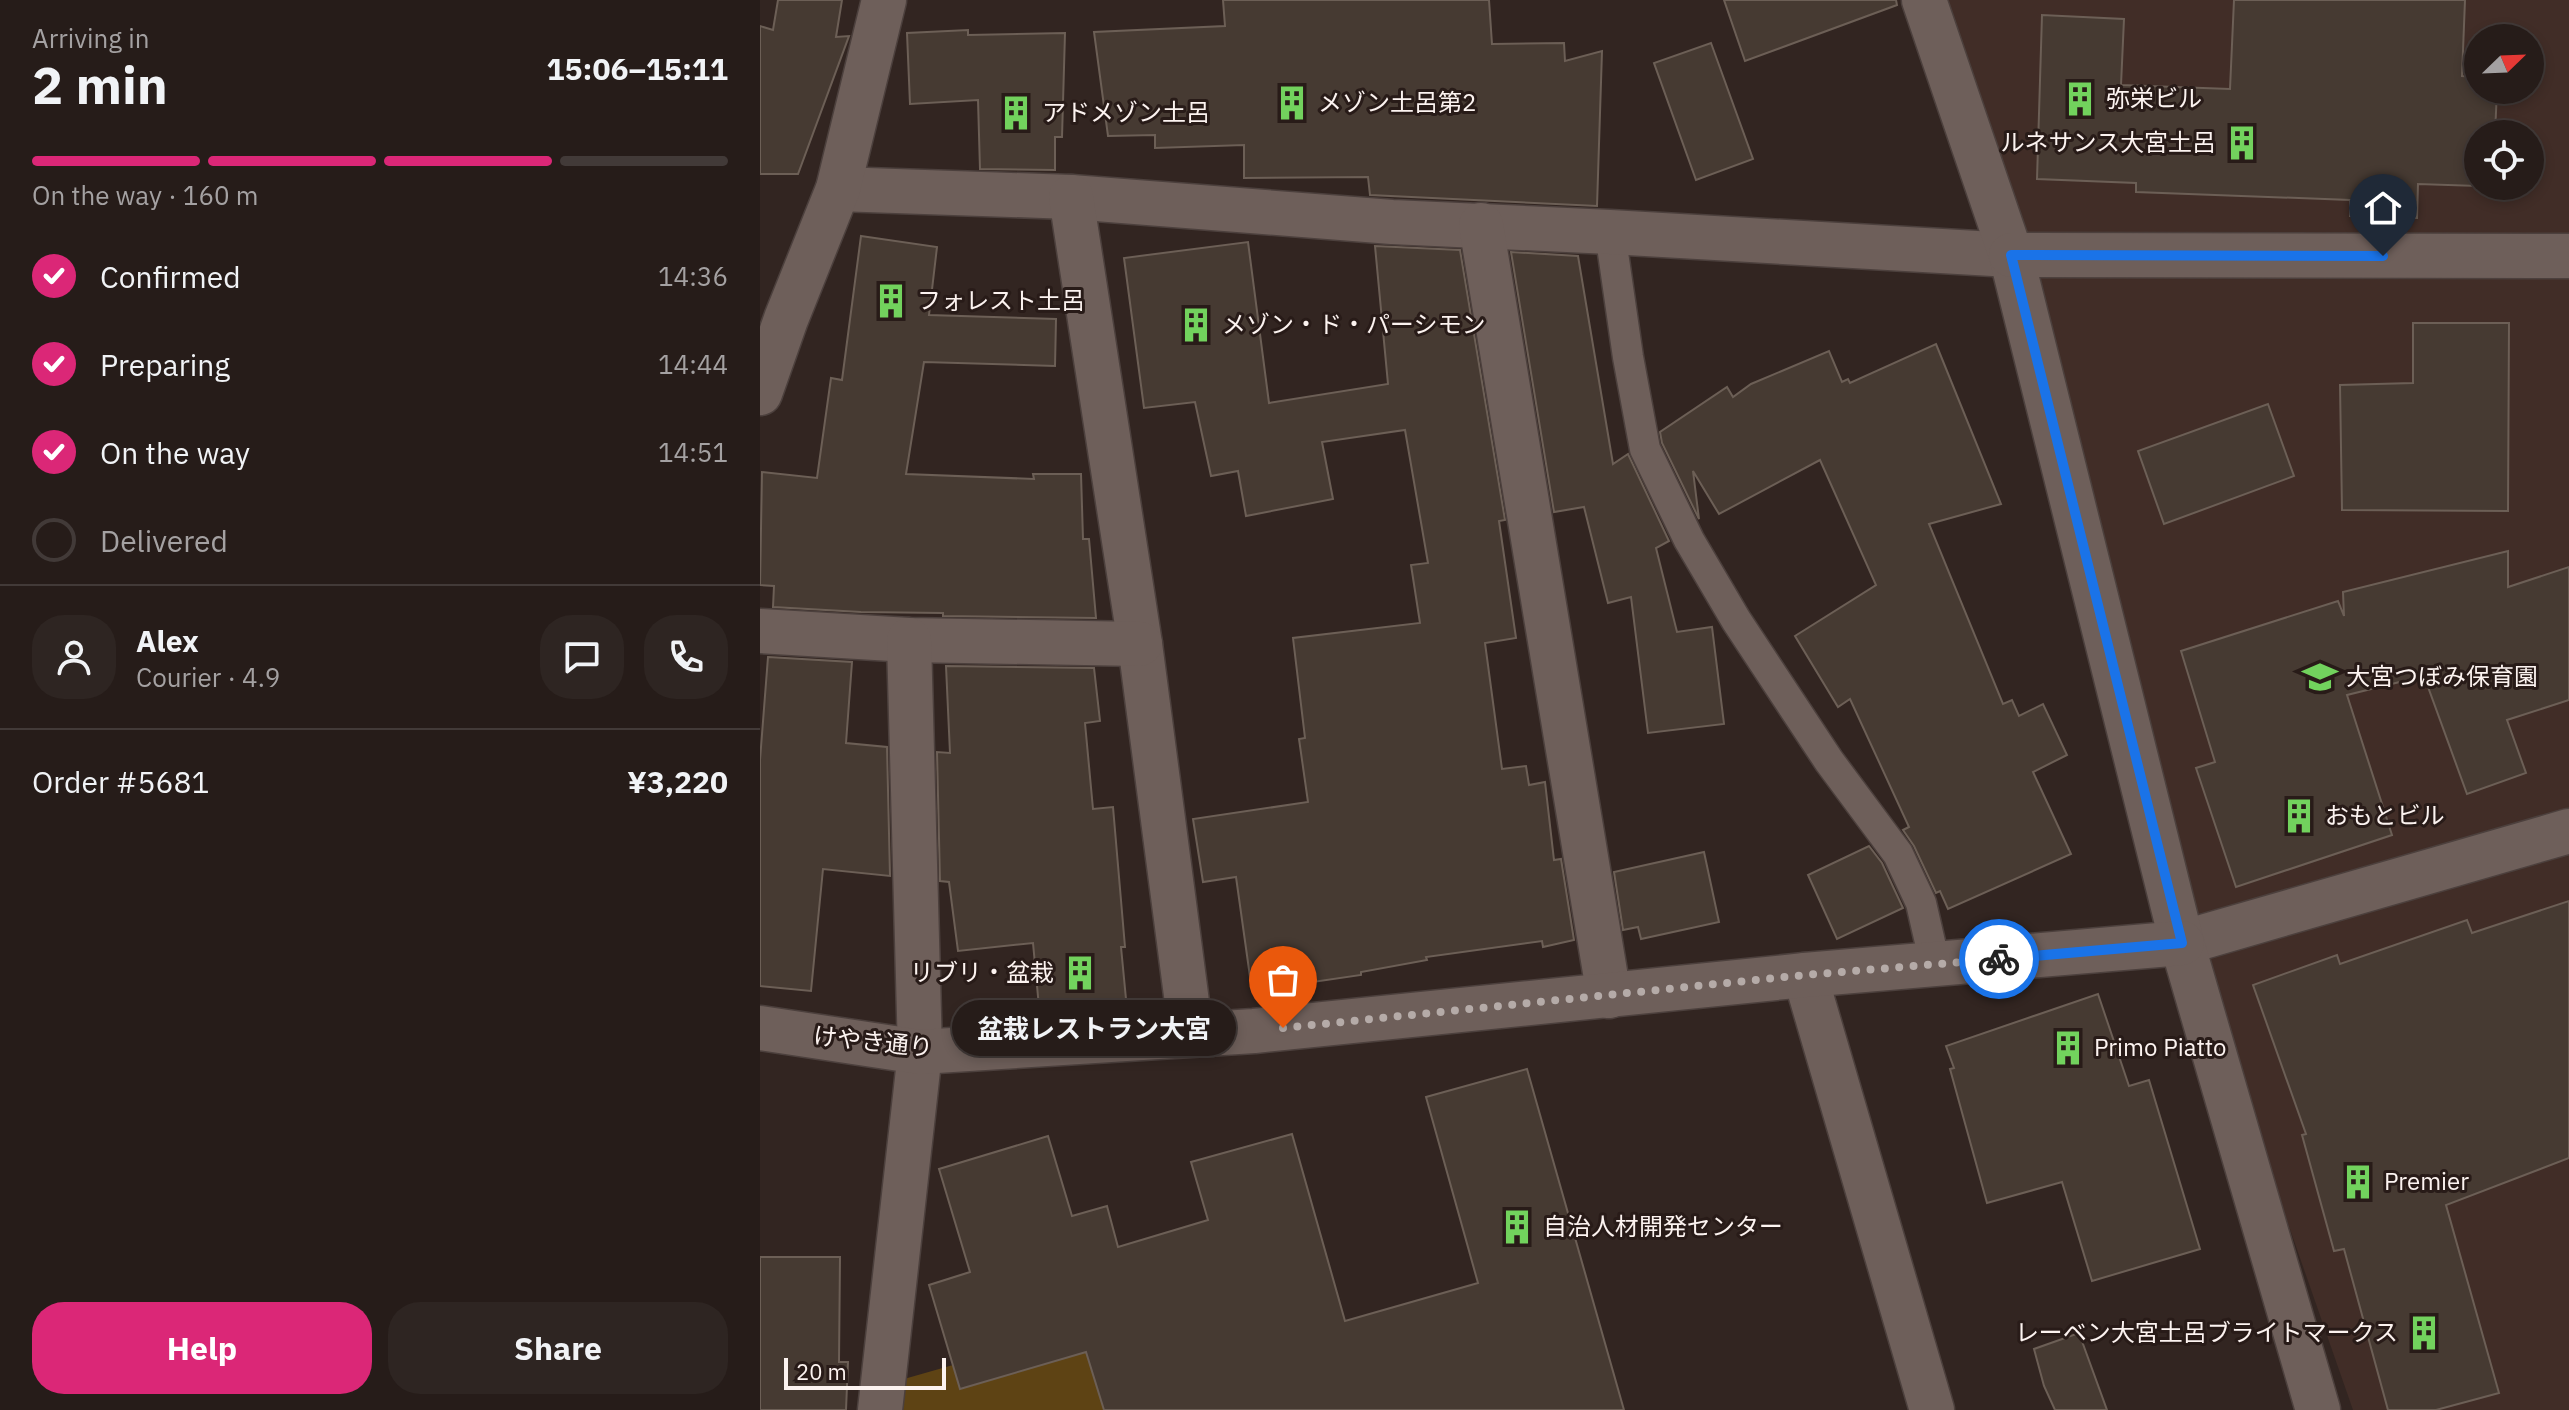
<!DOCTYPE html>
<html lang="en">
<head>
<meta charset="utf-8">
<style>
	body { margin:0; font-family:"IBM Plex Sans","Noto Sans JP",sans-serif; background:#2e2522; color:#f1f3f6; height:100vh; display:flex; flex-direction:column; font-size:30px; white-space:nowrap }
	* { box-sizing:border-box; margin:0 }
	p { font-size:26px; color:#a4a1a2 }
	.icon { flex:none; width:44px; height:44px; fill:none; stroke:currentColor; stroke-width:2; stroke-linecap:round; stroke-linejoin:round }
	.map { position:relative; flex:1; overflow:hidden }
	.sheet { display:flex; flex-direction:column; background:#261c19; width:760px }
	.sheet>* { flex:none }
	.needle { width:52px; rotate:67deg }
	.controls { position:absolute; left:1704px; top:24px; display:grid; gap:16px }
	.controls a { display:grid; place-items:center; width:80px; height:80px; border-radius:50%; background:#261c19; box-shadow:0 4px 12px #0003,0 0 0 2px #423a38; font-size:40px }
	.scale { position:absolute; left:24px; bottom:20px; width:162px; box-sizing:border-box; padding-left:8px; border:4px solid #fcf3f0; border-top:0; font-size:22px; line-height:28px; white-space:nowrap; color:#fcf3f0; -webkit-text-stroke:6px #281b18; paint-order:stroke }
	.pin { position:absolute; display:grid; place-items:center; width:68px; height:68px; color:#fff; margin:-82px -34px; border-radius:50% 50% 50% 0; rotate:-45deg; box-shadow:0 0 8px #0007 }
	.pin .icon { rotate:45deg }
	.courier { position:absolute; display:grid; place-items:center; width:80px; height:80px; margin:-40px; border:6px solid #1a73e8; border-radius:50%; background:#fff; color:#222; box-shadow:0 2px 10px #0007 }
	.bubble { position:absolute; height:56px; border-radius:28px; background:#261c19; box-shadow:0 4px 12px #0003,0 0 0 2px #423a38; font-size:26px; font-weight:700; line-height:56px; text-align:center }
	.summary em { font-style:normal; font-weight:700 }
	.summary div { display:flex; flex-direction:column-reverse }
	.summary { display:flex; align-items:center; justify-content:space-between; height:136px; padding:0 32px }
	h1 { font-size:52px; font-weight:700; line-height:60px }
	.bar { display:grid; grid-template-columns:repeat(4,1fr); gap:12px 8px; align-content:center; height:96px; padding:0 32px }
	.bar i { height:10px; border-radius:6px; background:#423a38 }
	.bar .active { background:#db2777 }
	.bar p { grid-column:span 4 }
	.line { display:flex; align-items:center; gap:20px; padding:0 32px; border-top:2px solid #423a38 }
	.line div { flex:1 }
	.round { display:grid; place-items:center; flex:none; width:84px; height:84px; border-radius:32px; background:#2e2522 }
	ol { padding:0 32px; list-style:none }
	li { display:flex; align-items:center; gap:24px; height:88px }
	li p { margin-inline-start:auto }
	li .icon { padding:8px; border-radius:50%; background:#db2777; color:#fff; stroke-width:4 }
	li:last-child { color:#a4a1a2 }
	li i { width:44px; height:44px; border:4px solid #423a38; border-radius:50% }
	.button { display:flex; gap:16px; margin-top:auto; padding:16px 32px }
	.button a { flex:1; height:92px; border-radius:32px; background:#db2777; color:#fff; font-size:32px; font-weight:700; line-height:92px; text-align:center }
	.button a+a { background:#2e2522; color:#f1f3f6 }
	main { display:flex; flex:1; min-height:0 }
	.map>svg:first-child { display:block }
	.built { fill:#412d27; fill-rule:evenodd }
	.green { fill:#5e4314 }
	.building { fill:#463a32; stroke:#6c5f56; stroke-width:2 }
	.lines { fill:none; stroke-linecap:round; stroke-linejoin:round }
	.service-casing { stroke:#4c403d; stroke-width:33 }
	.minor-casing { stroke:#4c403d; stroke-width:47 }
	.tertiary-casing { stroke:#4c403d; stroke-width:47 }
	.service { stroke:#6e5f5a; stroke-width:30 }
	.minor { stroke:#6e5f5a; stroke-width:44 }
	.tertiary { stroke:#6e5f5a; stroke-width:44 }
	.done { stroke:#b5aba8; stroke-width:8; stroke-dasharray:0 14.4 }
	.route { stroke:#1a73e8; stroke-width:10 }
	.labels { text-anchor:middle; stroke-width:6; stroke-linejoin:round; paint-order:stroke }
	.poi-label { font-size:24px; fill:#fcf3f0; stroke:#281b18; text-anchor:start }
	.street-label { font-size:24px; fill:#fcf3f0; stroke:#281b18 }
</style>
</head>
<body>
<main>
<section class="sheet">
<div class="summary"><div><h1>2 min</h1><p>Arriving in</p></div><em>15:06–15:11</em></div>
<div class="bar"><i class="active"></i><i class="active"></i><i class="active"></i><i></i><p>On the way · 160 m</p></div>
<ol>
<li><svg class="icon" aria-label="check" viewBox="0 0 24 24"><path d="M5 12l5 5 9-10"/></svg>Confirmed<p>14:36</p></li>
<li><svg class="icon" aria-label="check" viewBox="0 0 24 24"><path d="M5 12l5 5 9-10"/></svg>Preparing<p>14:44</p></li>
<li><svg class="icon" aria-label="check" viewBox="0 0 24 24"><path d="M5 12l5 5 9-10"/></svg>On the way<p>14:51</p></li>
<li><i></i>Delivered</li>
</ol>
<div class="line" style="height:144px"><a class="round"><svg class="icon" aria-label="person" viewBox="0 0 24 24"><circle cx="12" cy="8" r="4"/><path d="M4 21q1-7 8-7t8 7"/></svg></a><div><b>Alex</b><p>Courier · 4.9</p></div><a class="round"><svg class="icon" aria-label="chat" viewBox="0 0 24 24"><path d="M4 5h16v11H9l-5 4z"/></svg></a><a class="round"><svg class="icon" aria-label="phone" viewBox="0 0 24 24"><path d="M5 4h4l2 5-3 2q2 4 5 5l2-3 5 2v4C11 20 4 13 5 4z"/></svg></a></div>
<div class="line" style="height:104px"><div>Order #5681</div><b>¥3,220</b></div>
<div class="button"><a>Help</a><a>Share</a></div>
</section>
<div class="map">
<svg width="1809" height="1410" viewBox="0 0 1809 1410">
	<rect width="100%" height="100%" fill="#322521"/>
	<path class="built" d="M1172 0H1809V1410H1593L1434 954ZM1718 38H1770V90H1718ZM1718 134H1770V186H1718Z"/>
	<polygon class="green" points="326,1352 344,1410 140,1410 144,1379 193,1365 201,1389"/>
	<g class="building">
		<polygon points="18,0 82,0 76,37 89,36 38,174 0,174 0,26 13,30"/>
		<polygon points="463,0 729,0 732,44 804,43 805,61 842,51 837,206 610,195 608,177 484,178 484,145 395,148 395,135 348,136 334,32 465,26"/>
		<polygon points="964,0 1136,0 1137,5 985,61"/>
		<polygon points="1474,0 1705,0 1702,76 1718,77 1718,90 1737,90 1735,134 1718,134 1718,186 1658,184 1657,218 1590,216 1590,200 1376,192 1376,183 1277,179 1282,15 1364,19 1361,85 1470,89"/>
		<polygon points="208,30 208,35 305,33 302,137 295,137 295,170 220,169 218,100 150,104 147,33"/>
		<polygon points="951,43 993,159 936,180 894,63"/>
		<polygon points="101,236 177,247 169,315 296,319 295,366 164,362 146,474 274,479 273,474 321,474 323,539 329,539 336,618 183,616 183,613 101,612 13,607 14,586 0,585 2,472 57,478 71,378 82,380"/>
		<polygon points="488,242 509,403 628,384 615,246 700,250 745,520 739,521 756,638 725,643 742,769 766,766 769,785 785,782 794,860 801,859 814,940 783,947 782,941 666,957 667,960 601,972 601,975 492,991 476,877 443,882 433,819 548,802 539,739 545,738 533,638 660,623 651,565 668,563 645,430 562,442 573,499 486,516 478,471 451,476 435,402 384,408 364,258"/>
		<polygon points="751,252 818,256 853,464 868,454 909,541 896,548 917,632 952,627 964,724 888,733 871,597 848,603 824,507 794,512"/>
		<polygon points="1653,323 1749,323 1748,511 1582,510 1580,385 1653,383"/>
		<polygon points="1176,344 1241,504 1169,524 1243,704 1252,700 1259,716 1283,704 1307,755 1273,772 1311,854 1188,909 1180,891 1176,893 1154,846 1143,830 1149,827 1090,699 1078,707 1035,636 1116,585 1060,460 959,514 933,471 939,519 902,443 900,432 967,387 973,397 991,384 1069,351 1082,382 1088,379 1090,383"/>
		<polygon points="1508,404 1534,476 1404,524 1378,451"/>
		<polygon points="1748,551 1748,587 1809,567 1809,700 1747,720 1766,773 1707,794 1664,676 1587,695 1632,835 1476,887 1436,768 1455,762 1421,651 1578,601 1584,616 1583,592"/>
		<polygon points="8,657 92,662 86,743 127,747 130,876 63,869 51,991 0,986 0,760"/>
		<polygon points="186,666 334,668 340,721 325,723 333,809 353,807 365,947 361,947 366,999 279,1007 273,943 198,951 189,882 180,881 177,752 190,753"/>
		<polygon points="1109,846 1122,863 1143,908 1077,939 1048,875"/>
		<polygon points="944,852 959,922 881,939 878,927 863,930 854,872"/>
		<polygon points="1809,901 1809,1158 1686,1205 1739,1393 1676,1410 1628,1410 1584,1249 1574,1251 1542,1135 1546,1134 1493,985 1577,955 1580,964 1707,920 1712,933"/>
		<polygon points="1338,994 1369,1086 1389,1080 1440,1249 1332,1281 1302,1182 1227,1203 1190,1069 1194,1068 1186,1046"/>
		<polygon points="767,1069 864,1410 344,1410 326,1352 200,1389 169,1285 210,1272 179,1169 288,1136 312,1216 347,1206 358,1247 448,1220 431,1162 532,1134 585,1321 718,1283 666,1097"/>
		<polygon points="0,1257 80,1257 79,1362 88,1362 86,1410 0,1410"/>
		<polygon points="1319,1333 1347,1410 1295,1410 1284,1386 1274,1349"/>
	</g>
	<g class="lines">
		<g class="service-casing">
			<polyline id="service" points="850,232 868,357 885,449 929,540 976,620 1069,761 1138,854 1161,903 1175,964"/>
		</g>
		<g class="minor-casing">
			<g id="minor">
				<polyline points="78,189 311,197 632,222 850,232 1251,255"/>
				<polyline points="311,197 380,644 431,1033"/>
				<polyline points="721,225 849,996"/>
				<polyline points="0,393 26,319 78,189 124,0"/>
				<polyline points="0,631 149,640 380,644"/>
				<polyline points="1422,943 1809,831"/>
				<polyline points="1045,975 1172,1410"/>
				<polyline points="120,1410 160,1052 149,640"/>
			</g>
		</g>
		<g class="tertiary-casing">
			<g id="tertiary">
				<polyline points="1164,0 1251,255 1422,943 1558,1410"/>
				<polyline points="1251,255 1809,256"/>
				<polyline points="0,1028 160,1052 494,1031 1045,975 1422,943"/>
			</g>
		</g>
		<use href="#service" class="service"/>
		<use href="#minor" class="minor"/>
		<use href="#tertiary" class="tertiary"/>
	</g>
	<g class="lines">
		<polyline class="done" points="523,1028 1045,975 1239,959"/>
		<polyline class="route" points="1239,959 1422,943 1251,255 1623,256"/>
	</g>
	<defs>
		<g id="building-bare" transform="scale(2.76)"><path d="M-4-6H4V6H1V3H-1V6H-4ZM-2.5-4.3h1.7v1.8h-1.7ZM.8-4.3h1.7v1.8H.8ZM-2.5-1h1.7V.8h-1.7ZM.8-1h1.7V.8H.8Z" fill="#72d25d" stroke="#281b18" stroke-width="2.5" paint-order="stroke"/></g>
		<g id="school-bare" transform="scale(2.76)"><path d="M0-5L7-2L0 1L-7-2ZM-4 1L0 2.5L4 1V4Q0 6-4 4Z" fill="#72d25d" stroke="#281b18" stroke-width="2.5" paint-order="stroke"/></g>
	</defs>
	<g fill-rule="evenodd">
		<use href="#building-bare" x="1320" y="99"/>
		<use href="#building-bare" x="532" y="103"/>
		<use href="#building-bare" x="256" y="113"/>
		<use href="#building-bare" x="1482" y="143"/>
		<use href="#building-bare" x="131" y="301"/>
		<use href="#building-bare" x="436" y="325"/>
		<use href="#school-bare" x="1560" y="677"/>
		<use href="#building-bare" x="1539" y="816"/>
		<use href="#building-bare" x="320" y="973"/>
		<use href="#building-bare" x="1308" y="1048"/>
		<use href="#building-bare" x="1598" y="1182"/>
		<use href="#building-bare" x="757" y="1227"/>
		<use href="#building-bare" x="1664" y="1333"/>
	</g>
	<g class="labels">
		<g class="poi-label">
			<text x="1346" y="107">弥栄ビル</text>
			<text x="558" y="111">メゾン土呂第2</text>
			<text x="282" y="121">アドメゾン土呂</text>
			<text x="1456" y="151" text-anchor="end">ルネサンス大宮土呂</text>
			<text x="157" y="309">フォレスト土呂</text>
			<text x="462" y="333">メゾン・ド・パーシモン</text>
			<text x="1586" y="685">大宮つぼみ保育園</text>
			<text x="1565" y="824">おもとビル</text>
			<text x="294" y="981" text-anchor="end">リブリ・盆栽</text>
			<text x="1334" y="1056">Primo Piatto</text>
			<text x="1624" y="1190">Premier</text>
			<text x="783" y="1235">自治人材開発センター</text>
			<text x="1638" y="1341" text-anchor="end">レーベン大宮土呂ブライトマークス</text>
		</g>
		<g class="street-label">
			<text transform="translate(113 1042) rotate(6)" y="8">けやき通り</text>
		</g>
	</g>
</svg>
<div class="controls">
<a><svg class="needle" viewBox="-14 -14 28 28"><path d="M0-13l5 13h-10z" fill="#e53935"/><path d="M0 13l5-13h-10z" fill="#a4a1a2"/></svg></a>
<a><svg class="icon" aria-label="locate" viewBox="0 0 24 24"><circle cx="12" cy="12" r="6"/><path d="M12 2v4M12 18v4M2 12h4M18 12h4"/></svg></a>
</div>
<div class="scale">20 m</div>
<div class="pin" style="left:523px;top:1028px;background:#ea580c"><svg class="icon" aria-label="bag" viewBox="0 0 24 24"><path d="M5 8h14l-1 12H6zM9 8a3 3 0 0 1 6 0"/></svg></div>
<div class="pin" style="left:1623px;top:256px;background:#1f2937"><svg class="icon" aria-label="home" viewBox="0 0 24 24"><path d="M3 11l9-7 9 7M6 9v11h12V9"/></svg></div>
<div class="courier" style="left:1239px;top:959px"><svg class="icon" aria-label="bike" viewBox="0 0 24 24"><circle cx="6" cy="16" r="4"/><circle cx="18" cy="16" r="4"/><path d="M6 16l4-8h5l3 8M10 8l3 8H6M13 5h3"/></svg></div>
<div class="bubble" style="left:192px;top:1000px;width:284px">盆栽レストラン大宮</div>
</div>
</main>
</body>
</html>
